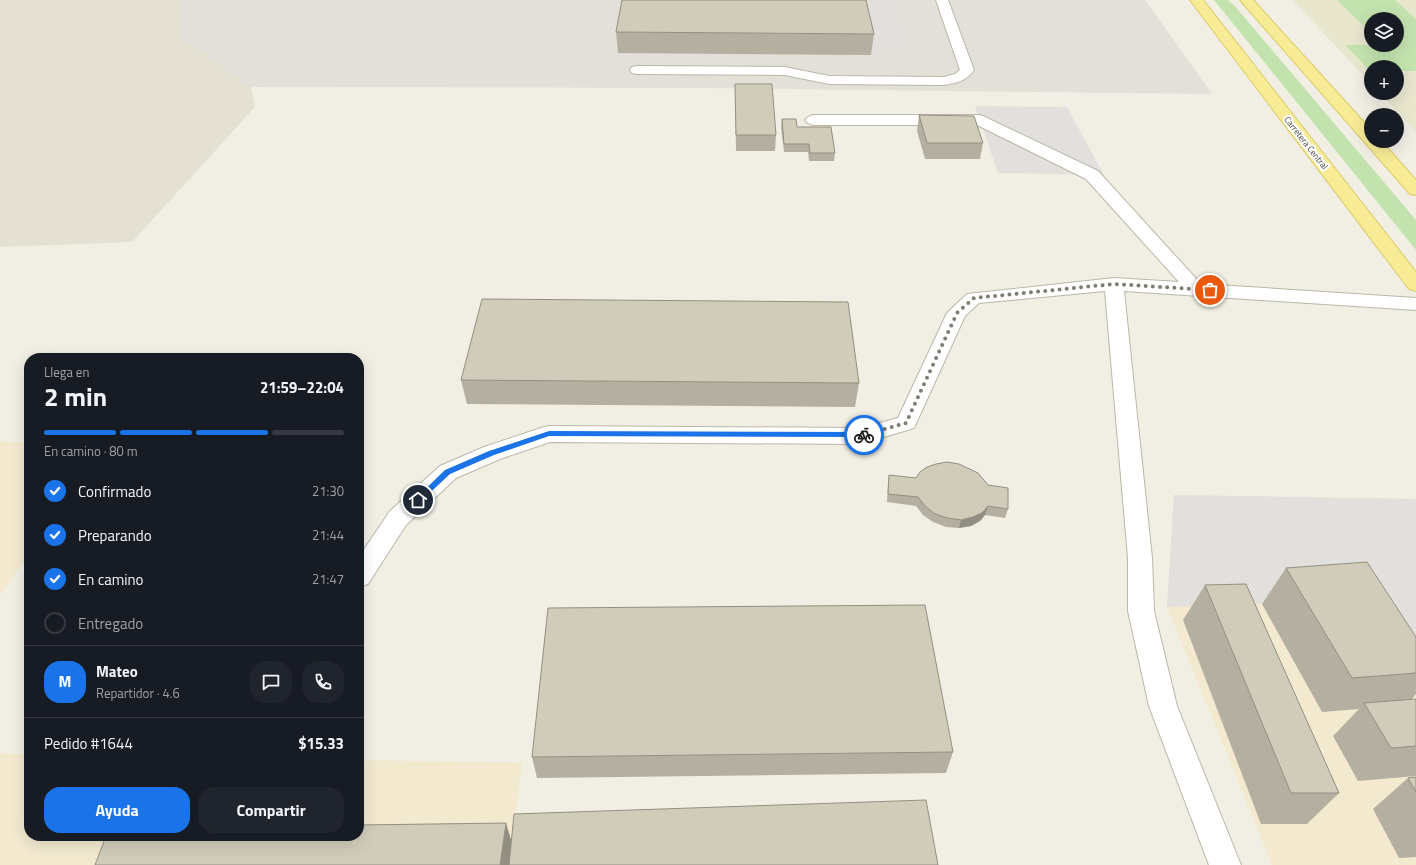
<!DOCTYPE html>
<html lang="es">
<head>
<meta charset="utf-8">
<style>
	body { margin:0; font-family:"Titillium Web",sans-serif; background:#20242c; color:#f1f3f6; height:100vh; display:flex; flex-direction:column; font-size:15px; white-space:nowrap }
	* { box-sizing:border-box; margin:0 }
	p { font-size:13px; color:#9ea1a6 }
	.icon { flex:none; width:22px; height:22px; fill:none; stroke:currentColor; stroke-width:2; stroke-linecap:round; stroke-linejoin:round }
	.map { position:relative; flex:1; overflow:hidden }
	.panel { position:absolute; left:24px; top:353px; width:340px; height:488px; display:flex; flex-direction:column; background:#171b24; border-radius:16px; box-shadow:0 4px 16px #0002 }
	.panel>* { flex:none }
	.buttons { position:absolute; left:1364px; top:12px; display:grid; gap:8px }
	.buttons a { display:grid; place-items:center; width:40px; height:40px; border-radius:50%; background:#171b24; box-shadow:0 4px 16px #0002; font-size:20px }
	.pin { position:absolute; display:grid; place-items:center; width:34px; height:34px; color:#fff; margin:-17px; border:2px solid #fff; border-radius:50%; box-shadow:0 1px 4px #0007 }
	.courier { position:absolute; display:grid; place-items:center; width:40px; height:40px; margin:-20px; border:3px solid #1a73e8; border-radius:50%; background:#fff; color:#222; box-shadow:0 1px 5px #0007 }
	.overview em { font-style:normal; font-weight:700 }
	.overview div { display:flex; flex-direction:column-reverse }
	.overview { display:flex; align-items:center; justify-content:space-between; height:68px; padding:0 20px }
	h1 { font-size:26px; font-weight:700; line-height:30px }
	.bar { display:grid; grid-template-columns:repeat(4,1fr); gap:6px 4px; align-content:center; height:48px; padding:0 20px }
	.bar i { height:5px; border-radius:3px; background:#363941 }
	.bar .on { background:#1a73e8 }
	.bar p { grid-column:span 4 }
	.line { display:flex; align-items:center; gap:10px; padding:0 20px; border-top:1px solid #363941 }
	.line div { flex:1 }
	.round { display:grid; place-items:center; flex:none; width:42px; height:42px; border-radius:16px; background:#20242c }
	ol { padding:0 20px; list-style:none }
	li { display:flex; align-items:center; gap:12px; height:44px }
	li p { margin-inline-start:auto }
	li .icon { padding:4px; border-radius:50%; background:#1a73e8; color:#fff; stroke-width:4 }
	li:last-child { color:#9ea1a6 }
	li i { width:22px; height:22px; border:2px solid #363941; border-radius:50% }
	.primary-button { display:flex; gap:8px; margin-top:auto; padding:8px 20px }
	.primary-button a { flex:1; height:46px; border-radius:16px; background:#1a73e8; color:#fff; font-size:16px; font-weight:700; line-height:46px; text-align:center }
	.primary-button a+a { background:#20242c; color:#f1f3f6 }
	.map>svg:first-child { display:block }
	.residential { fill:#e4e1d2 }
	.commercial { fill:#f2e9cf }
	.industrial { fill:#e2e0d9 }
	.education { fill:#e9e6ce; fill-rule:evenodd }
	.green { fill:#c3e3ae }
	.parking { fill:#e1e0dc }
	.lines { fill:none; stroke-linecap:round; stroke-linejoin:round }
	.lane-casing { stroke:#bbb7a7; stroke-width:2 }
	.primary-casing { stroke:#dbca67; stroke-width:2 }
	.lane { fill:#fff; fill-rule:evenodd }
	.primary { fill:#f7eb96; fill-rule:evenodd }
	.wall { fill:#b4afa0 }
	.shaded-wall { fill:#928f82 }
	.building { fill:#d1ccba; stroke:#928f82 }
	.route { fill:#1a73e8 }
	.done { stroke:#7f7d72; stroke-width:4; stroke-dasharray:0 7.2 }
	.labels { text-anchor:middle; stroke-width:4; stroke-linejoin:round; paint-order:stroke }
	.far-street-label { font-size:9px; fill:#423f34; stroke:#fff }
</style>
</head>
<body>
<div class="map">
<svg width="1416" height="865" viewBox="0 0 1416 865">
	<rect width="100%" height="100%" fill="#f1efe4"/>
	<polygon class="residential" points="0,0 180,0 181,37 251,87 255,107 132,242 0,247"/>
	<g class="commercial">
		<polygon points="0,441 29,443 29,554 0,596"/>
		<polygon points="1174,495 1416,499 1416,865 1272,865 1167,607"/>
		<polygon points="0,753 29,754 29,836 359,836 359,760 522,763 510,865 0,865"/>
	</g>
	<polygon class="industrial" points="180,0 1145,0 1212,94 702,88 251,87 181,37"/>
	<path class="education" d="M1293 0H1416V132L1380 93H1397V67H1371V84ZM1371 19H1397V45H1371Z"/>
	<g class="green">
		<polygon points="1214,0 1228,0 1234,5 1416,220 1416,250"/>
		<polygon points="1337,0 1395,0 1416,19 1416,71 1397,71 1397,67 1371,67 1370,71 1345,45 1397,45 1397,19 1371,19 1371,33"/>
	</g>
	<g class="parking">
		<polygon points="859,0 894,0 906,42 871,55"/>
		<polygon points="975,106 1067,107 1104,175 998,173"/>
		<polygon points="1174,495 1416,499 1416,652 1339,598 1262,604 1167,607"/>
	</g>
	<g class="lines">
		<g class="lane-casing">
			<g id="lane">
				<path d="M936 0H948L974 70C966 81 957 83 944 85L829 84 785 75 637 74 632 73 630 70 632 67 637 66 785 67 829 76 944 77 955 74 960 70Z"/>
				<polygon points="813,115 980,115 985,117 1098,171 1201,284 1416,298 1416,310 1124,291 1152,558 1154,611 1177,706 1241,865 1209,865 1149,706 1128,611 1128,558 1105,291 979,303 965,316 914,428 861,444 550,442 500,459 456,478 406,525 368,584 359,587 359,557 390,511 440,466 484,447 541,428 549,426 861,428 898,418 947,313 967,294 1114,278 1179,282 1086,179 977,125 813,125 808,123 805,120 808,117"/>
			</g>
		</g>
		<g class="primary-casing">
			<g id="primary">
				<polygon points="1190,0 1203,0 1416,272 1416,291 1409,289"/>
				<polygon points="1240,0 1253,0 1371,130 1371,141 1381,141 1416,180 1416,195 1410,194"/>
			</g>
		</g>
		<use href="#lane" class="lane"/>
		<use href="#primary" class="primary"/>
	</g>
	<g class="wall">
		<polygon points="616,32 874,34 871,55 618,53"/>
		<polygon points="735,84 776,135 775,151 736,151"/>
		<polygon points="919,115 983,143 980,159 925,159 917,131"/>
		<polygon points="782,119 797,127 835,153 834,161 809,161 808,152 784,152 781,127"/>
		<polygon points="461,380 859,383 855,407 467,404"/>
		<polygon points="889,475 1008,509 1005,518 985,515 980,521 971,526 959,528 946,527 933,522 923,515 916,506 887,502 888,484"/>
		<polygon points="1286,568 1416,637 1416,694 1411,700 1416,699 1416,776 1358,781 1333,736 1359,709 1322,712 1262,604"/>
		<polygon points="1205,585 1339,793 1307,824 1261,824 1183,620"/>
		<polygon points="953,752 946,773 537,778 532,757"/>
		<polygon points="1416,777 1416,857 1399,858 1373,809 1408,778"/>
	</g>
	<g class="shaded-wall">
		<polygon points="988,506 985,515 980,521 971,526 959,528 961,520"/>
		<polygon points="506,823 512,843 510,865 500,865"/>
	</g>
	<g class="building">
		<polygon points="622,0 866,0 874,34 616,32"/>
		<polygon points="735,84 772,84 776,135 736,135"/>
		<polygon points="919,115 974,116 983,143 927,143"/>
		<polygon points="782,119 796,119 797,127 831,127 835,153 810,153 809,144 784,144"/>
		<polygon points="482,299 848,302 859,383 461,380"/>
		<polygon points="947,462 959,464 978,473 988,485 1008,488 1008,509 988,506 982,513 973,517 961,520 948,518 935,514 925,506 918,497 888,494 889,475 916,478 920,472 927,467 936,464"/>
		<polygon points="1367,562 1416,637 1416,673 1352,678 1286,568"/>
		<polygon points="1246,584 1339,793 1291,793 1205,585"/>
		<polygon points="925,605 953,752 532,757 548,608"/>
		<polygon points="1416,699 1416,746 1391,748 1364,703"/>
		<polygon points="1416,777 1416,792 1408,778"/>
		<polygon points="926,800 938,865 509,865 514,814"/>
		<polygon points="506,823 500,865 95,865 106,836 359,836 359,825"/>
	</g>
	<polygon class="route" points="549,431 864,432 868,435 864,437 549,436 494,455 450,474 420,502 418,503 414,500 445,470 489,451"/>
	<g class="lines">
		<polyline class="done" points="864,435 906,423 957,313 974,298 1114,284 1210,290"/>
	</g>
	<g class="labels">
		<g class="far-street-label">
			<text transform="translate(1306 143) rotate(52)" y="3">Carretera Central</text>
		</g>
	</g>
</svg>
<div class="buttons">
<a><svg class="icon" aria-label="layers" viewBox="0 0 24 24"><path d="M12 4l9 5-9 5-9-5zM3 14l9 5 9-5"/></svg></a>
<a>+</a>
<a>−</a>
</div>
<div class="pin" style="left:1210px;top:290px;background:#ea580c"><svg class="icon" aria-label="bag" viewBox="0 0 24 24"><path d="M5 8h14l-1 12H6zM9 8a3 3 0 0 1 6 0"/></svg></div>
<div class="pin" style="left:418px;top:500px;background:#1f2937"><svg class="icon" aria-label="home" viewBox="0 0 24 24"><path d="M3 11l9-7 9 7M6 9v11h12V9"/></svg></div>
<div class="courier" style="left:864px;top:435px"><svg class="icon" aria-label="bike" viewBox="0 0 24 24"><circle cx="6" cy="16" r="4"/><circle cx="18" cy="16" r="4"/><path d="M6 16l4-8h5l3 8M10 8l3 8H6M13 5h3"/></svg></div>
<section class="panel">
<div class="overview"><div><h1>2 min</h1><p>Llega en</p></div><em>21:59–22:04</em></div>
<div class="bar"><i class="on"></i><i class="on"></i><i class="on"></i><i></i><p>En camino · 80 m</p></div>
<ol>
<li><svg class="icon" aria-label="check" viewBox="0 0 24 24"><path d="M5 12l5 5 9-10"/></svg>Confirmado<p>21:30</p></li>
<li><svg class="icon" aria-label="check" viewBox="0 0 24 24"><path d="M5 12l5 5 9-10"/></svg>Preparando<p>21:44</p></li>
<li><svg class="icon" aria-label="check" viewBox="0 0 24 24"><path d="M5 12l5 5 9-10"/></svg>En camino<p>21:47</p></li>
<li><i></i>Entregado</li>
</ol>
<div class="line" style="height:72px"><b class="round" style="background:#1a73e8;color:#fff">M</b><div><b>Mateo</b><p>Repartidor · 4.6</p></div><a class="round"><svg class="icon" aria-label="chat" viewBox="0 0 24 24"><path d="M4 5h16v11H9l-5 4z"/></svg></a><a class="round"><svg class="icon" aria-label="phone" viewBox="0 0 24 24"><path d="M5 4h4l2 5-3 2q2 4 5 5l2-3 5 2v4C11 20 4 13 5 4z"/></svg></a></div>
<div class="line" style="height:52px"><div>Pedido #1644</div><b>$15.33</b></div>
<div class="primary-button"><a>Ayuda</a><a>Compartir</a></div>
</section>
</div>
</body>
</html>
